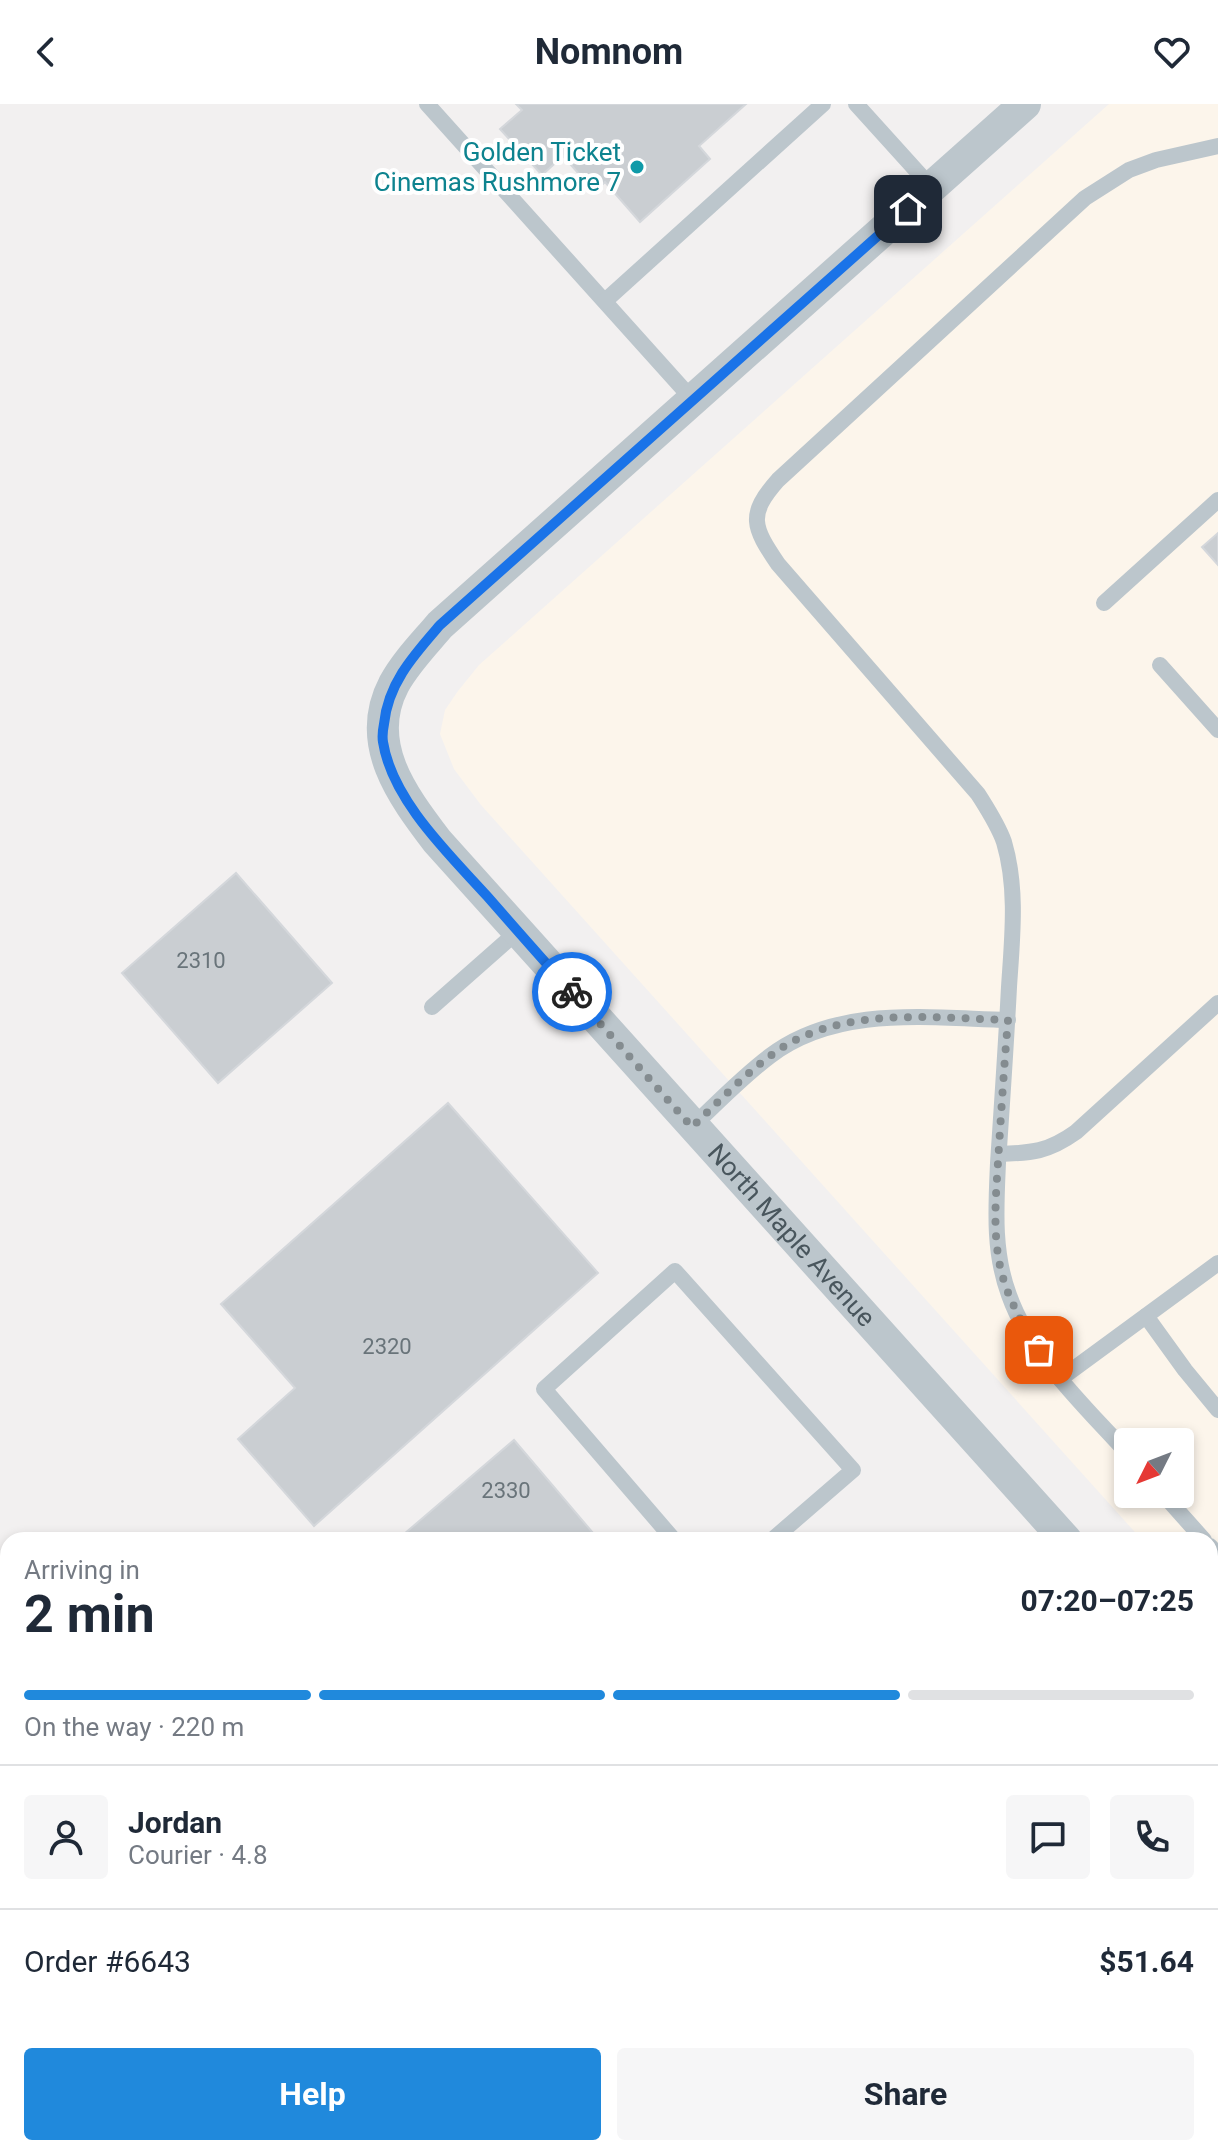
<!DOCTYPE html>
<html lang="en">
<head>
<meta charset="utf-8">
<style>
	body { margin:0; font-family:Roboto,sans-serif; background:#f6f6f7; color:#1f2937; height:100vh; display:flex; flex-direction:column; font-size:30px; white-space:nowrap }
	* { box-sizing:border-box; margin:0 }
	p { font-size:26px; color:#747a83 }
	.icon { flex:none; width:44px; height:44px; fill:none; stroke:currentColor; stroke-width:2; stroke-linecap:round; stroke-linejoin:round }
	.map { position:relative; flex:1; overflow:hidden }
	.details { position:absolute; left:0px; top:1428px; width:1218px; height:624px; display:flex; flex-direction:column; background:#fff; border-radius:24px 24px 0 0; box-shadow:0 4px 12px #0003 }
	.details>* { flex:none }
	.needle { width:52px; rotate:228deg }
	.buttons { position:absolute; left:1114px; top:1324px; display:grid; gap:16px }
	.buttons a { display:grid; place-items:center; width:80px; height:80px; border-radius:8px; background:#fff; box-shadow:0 4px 12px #0003; font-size:40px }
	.pin { position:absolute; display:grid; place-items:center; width:68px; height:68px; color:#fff; margin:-34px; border-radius:16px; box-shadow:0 4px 12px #0006 }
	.courier { position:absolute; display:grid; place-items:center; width:80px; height:80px; margin:-40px; border:6px solid #1a73e8; border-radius:50%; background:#fff; color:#222; box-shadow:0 2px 10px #0007 }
	.head em { font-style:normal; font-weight:700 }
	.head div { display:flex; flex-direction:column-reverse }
	.head { display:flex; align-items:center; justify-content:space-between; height:136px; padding:0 24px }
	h1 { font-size:52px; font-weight:700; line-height:60px }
	.bar { display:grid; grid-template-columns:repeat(4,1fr); gap:12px 8px; align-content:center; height:96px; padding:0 24px }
	.bar i { height:10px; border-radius:6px; background:#e0e1e3 }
	.bar .current { background:#2089dc }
	.bar p { grid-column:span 4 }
	.line { display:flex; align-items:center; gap:20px; padding:0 24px; border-top:2px solid #e0e1e3 }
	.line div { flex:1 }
	.round { display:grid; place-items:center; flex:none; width:84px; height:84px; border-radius:8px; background:#f6f6f7 }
	.button { display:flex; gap:16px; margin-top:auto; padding:16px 24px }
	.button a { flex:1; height:92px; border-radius:8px; background:#2089dc; color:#fff; font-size:32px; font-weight:700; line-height:92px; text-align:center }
	.button a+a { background:#f6f6f7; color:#1f2937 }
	header { display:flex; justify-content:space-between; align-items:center; height:104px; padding:0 24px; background:#fff; font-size:36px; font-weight:700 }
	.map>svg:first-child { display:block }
	.commercial { fill:#fcf5eb; fill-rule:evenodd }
	.building { fill:#caced2; stroke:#d4d7db; stroke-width:2 }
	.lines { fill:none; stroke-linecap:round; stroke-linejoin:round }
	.lane { stroke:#bcc6cc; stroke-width:16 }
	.street { stroke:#bcc6cc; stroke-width:32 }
	.secondary { stroke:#bdc9d1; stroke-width:44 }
	.done { stroke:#848c90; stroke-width:8; stroke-dasharray:0 14.4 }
	.route { stroke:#1a73e8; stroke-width:10 }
	.culture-dot { fill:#0f9aa8; stroke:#fff; stroke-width:3 }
	.labels { text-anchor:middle; stroke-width:8; stroke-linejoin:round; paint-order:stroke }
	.number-label { font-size:22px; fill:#69747a }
	.culture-label { font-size:26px; fill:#0d838f; stroke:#fff; text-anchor:end }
	.street-label { font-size:26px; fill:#49565d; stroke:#fff }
</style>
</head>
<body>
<header><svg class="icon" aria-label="back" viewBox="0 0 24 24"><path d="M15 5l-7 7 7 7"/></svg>Nomnom<svg class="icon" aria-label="heart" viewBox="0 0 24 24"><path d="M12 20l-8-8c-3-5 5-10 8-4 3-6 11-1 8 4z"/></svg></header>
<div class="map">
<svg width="1218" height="2052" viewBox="0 0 1218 2052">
	<rect width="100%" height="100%" fill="#f2f0f0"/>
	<path class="commercial" d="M1109 0H1218V1521L1210 1512V1436H1142L481 701 454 665 440 630 445 606 458 587 479 561ZM1128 1338H1180V1390H1128Z"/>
	<g class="building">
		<polygon points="516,0 746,0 699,42 710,55 640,118 605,78 595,88 563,52 542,71 500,25 522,6"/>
		<polygon points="1218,429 1218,461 1202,443"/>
		<polygon points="236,769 332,879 218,979 122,869"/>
		<polygon points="448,999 598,1169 314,1422 238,1335 295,1284 221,1200"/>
		<polygon points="514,1336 599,1436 397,1436"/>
	</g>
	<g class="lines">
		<g class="lane">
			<polyline points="427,0 693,296"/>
			<polyline points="856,0 932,84"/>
			<polyline points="605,197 823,0"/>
			<polyline points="1104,499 1218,396"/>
			<polyline points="1160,561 1218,626"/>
			<polyline points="432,903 518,827"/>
			<path d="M692 1023C717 999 742 973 770 952 837 901 928 914 1008 916"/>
			<path d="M999 1050C1032 1049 1048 1048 1076 1028L1218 899"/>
			<polyline points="1146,1212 1185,1266 1218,1306"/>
			<polyline points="1060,1275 1218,1159"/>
			<path d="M1128 1350C1085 1302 1031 1253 1009 1191 993 1148 996 1104 998 1059 1002 1000 1006 942 1009 883 1012 836 1018 785 1004 738 998 721 988 706 978 690L778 460C753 423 747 411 778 376L1085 94 1129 66 1156 56 1218 42"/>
			<polyline points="1163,1390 1204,1436"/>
			<polyline points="674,1436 544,1285 675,1167 853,1366 772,1436"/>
			<polyline points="1210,1442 1218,1451"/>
			<polyline points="0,1804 8,1800"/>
			<polyline points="1210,1868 1218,1877"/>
			<polyline points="1210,1977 1218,1970"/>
		</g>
		<g class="street">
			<path id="s1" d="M1025 0 440 521C424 540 406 558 394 580 363 639 402 691 437 737L1066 1436"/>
			<polyline points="1210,1596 1218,1604"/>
			<polyline points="1210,1783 1218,1776"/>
			<polyline points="910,2052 919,2044"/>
		</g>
		<g class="secondary">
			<polyline points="0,1732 8,1746"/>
			<polyline points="206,2044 212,2052"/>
		</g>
	</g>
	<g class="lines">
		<path class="done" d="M572 888 692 1023C717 999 742 973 770 952 837 901 928 914 1008 916 1004 963 1001 1011 998 1058 996 1090 993 1124 999 1157 1005 1190 1021 1218 1039 1246"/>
		<path class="route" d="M572 888C543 856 515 824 487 792 449 750 392 696 383 638 382 632 383 625 384 620 388 579 414 551 440 521L908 105"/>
	</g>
	<circle class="culture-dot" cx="637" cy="63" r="8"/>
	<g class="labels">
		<g class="number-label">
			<text x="201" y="864">2310</text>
			<text x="387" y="1250">2320</text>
			<text x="506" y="1394">2330</text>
		</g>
		<g class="culture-label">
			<text x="621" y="57">Golden Ticket<tspan x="621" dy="30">Cinemas Rushmore 7</tspan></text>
		</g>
		<g class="street-label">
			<text dy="9" stroke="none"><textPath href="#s1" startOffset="1562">North Maple Avenue</textPath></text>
		</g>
	</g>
</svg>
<div class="buttons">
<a><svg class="needle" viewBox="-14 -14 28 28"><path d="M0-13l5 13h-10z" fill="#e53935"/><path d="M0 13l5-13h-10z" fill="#747a83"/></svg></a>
</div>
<div class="pin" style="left:1039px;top:1246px;background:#ea580c"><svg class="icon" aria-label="bag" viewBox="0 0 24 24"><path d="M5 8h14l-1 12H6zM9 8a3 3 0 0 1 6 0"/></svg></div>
<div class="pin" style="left:908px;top:105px;background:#1f2937"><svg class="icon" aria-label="home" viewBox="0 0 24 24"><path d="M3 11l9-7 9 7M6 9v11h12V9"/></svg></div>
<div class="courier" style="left:572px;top:888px"><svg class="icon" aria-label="bike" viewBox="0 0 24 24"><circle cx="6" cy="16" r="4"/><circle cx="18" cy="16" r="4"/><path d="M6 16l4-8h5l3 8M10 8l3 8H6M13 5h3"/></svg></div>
<section class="details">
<div class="head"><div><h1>2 min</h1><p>Arriving in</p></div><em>07:20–07:25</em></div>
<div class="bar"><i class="current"></i><i class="current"></i><i class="current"></i><i></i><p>On the way · 220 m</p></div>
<div class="line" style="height:144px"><a class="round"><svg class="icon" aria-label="person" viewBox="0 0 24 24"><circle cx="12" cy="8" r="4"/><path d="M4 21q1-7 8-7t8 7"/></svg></a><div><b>Jordan</b><p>Courier · 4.8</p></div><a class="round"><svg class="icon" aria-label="chat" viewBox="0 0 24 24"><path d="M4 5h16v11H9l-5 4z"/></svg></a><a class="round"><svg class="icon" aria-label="phone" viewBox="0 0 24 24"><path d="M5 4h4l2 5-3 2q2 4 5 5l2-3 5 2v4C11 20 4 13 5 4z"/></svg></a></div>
<div class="line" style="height:104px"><div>Order #6643</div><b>$51.64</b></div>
<div class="button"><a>Help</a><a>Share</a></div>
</section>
</div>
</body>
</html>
